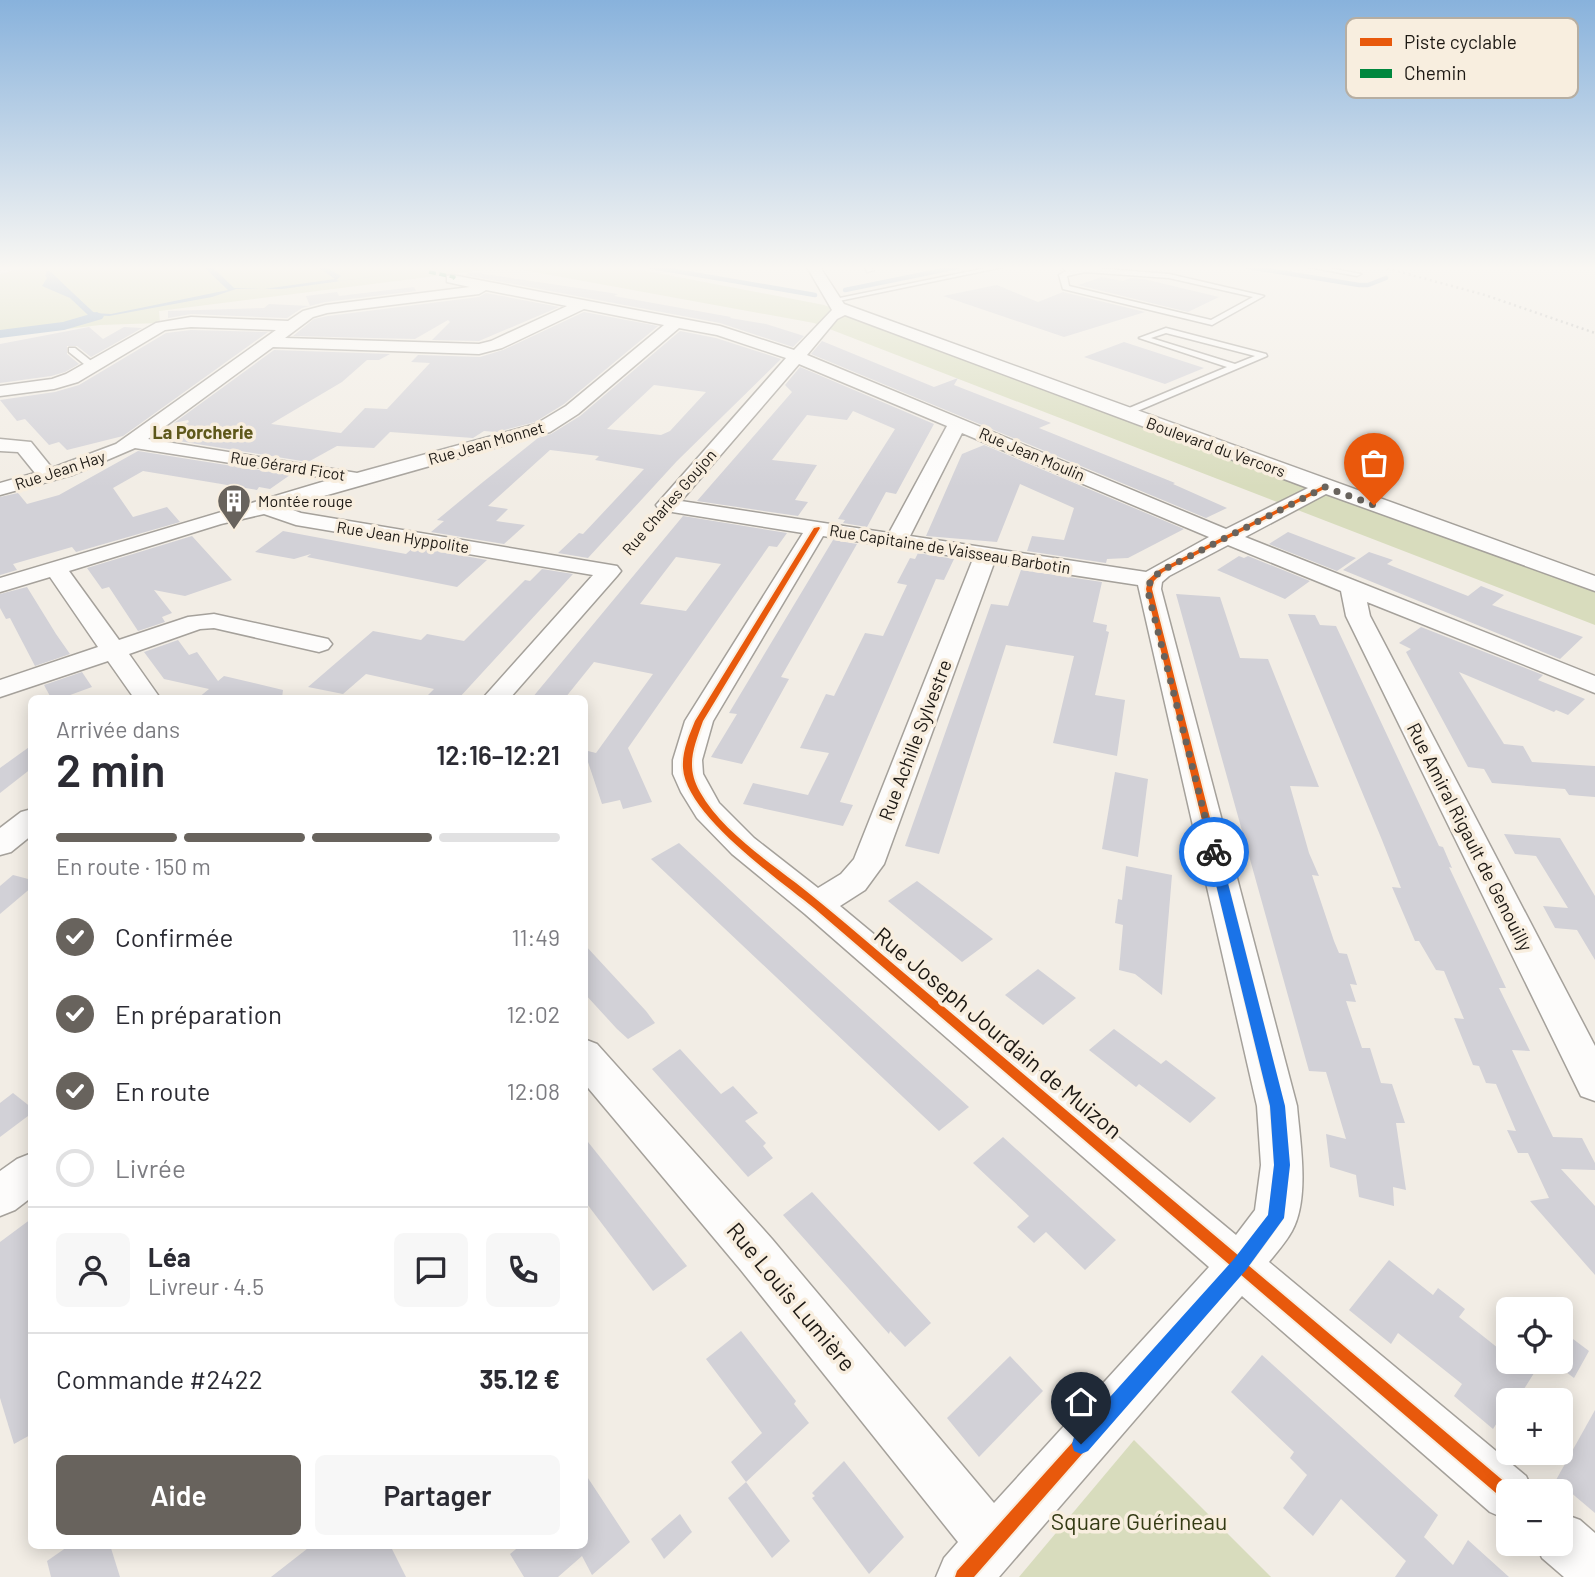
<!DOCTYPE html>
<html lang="fr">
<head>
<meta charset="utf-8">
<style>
	body { margin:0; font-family:Barlow,sans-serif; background:#f7f7f7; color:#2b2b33; height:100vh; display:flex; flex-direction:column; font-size:26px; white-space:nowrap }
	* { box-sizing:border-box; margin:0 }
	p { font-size:23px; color:#7c7c81 }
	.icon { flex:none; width:38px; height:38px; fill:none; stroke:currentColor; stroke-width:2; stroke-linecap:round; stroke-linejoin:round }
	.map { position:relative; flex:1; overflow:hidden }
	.panel { position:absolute; left:28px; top:695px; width:560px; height:854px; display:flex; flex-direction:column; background:#fff; border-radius:10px; box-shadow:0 4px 18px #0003 }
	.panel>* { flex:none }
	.controls { position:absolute; left:1496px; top:1297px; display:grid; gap:14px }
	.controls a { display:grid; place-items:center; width:77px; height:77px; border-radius:10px; background:#fff; box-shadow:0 4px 18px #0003; font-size:35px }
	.pin { position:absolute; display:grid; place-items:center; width:60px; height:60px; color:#fff; margin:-72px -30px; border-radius:50% 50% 50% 0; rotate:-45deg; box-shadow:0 0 7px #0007 }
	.pin .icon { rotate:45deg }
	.courier { position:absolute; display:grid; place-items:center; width:70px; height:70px; margin:-35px; border:5px solid #1a73e8; border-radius:50%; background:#fff; color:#222; box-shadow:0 2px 9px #0007 }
	.head em { font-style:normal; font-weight:600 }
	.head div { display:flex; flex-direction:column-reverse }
	.head { display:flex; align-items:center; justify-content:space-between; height:119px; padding:0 28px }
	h1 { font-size:46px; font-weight:600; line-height:52px }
	.bar { display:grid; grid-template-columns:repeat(4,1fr); gap:10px 7px; align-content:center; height:84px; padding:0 28px }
	.bar i { height:9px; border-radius:5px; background:#e1e1e2 }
	.bar .on { background:#68635d }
	.bar p { grid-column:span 4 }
	.line { display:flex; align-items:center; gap:18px; padding:0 28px; border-top:2px solid #e1e1e2 }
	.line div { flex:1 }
	.round { display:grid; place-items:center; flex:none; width:74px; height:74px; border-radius:10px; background:#f7f7f7 }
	ol { padding:0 28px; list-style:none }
	li { display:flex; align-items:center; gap:21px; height:77px }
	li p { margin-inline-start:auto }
	li .icon { padding:7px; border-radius:50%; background:#68635d; color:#fff; stroke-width:4 }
	li:last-child { color:#7c7c81 }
	li i { width:38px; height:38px; border:4px solid #e1e1e2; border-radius:50% }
	.action { display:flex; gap:14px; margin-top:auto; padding:14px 28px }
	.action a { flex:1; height:80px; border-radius:10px; background:#68635d; color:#fff; font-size:28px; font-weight:600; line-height:80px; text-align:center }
	.action a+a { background:#f7f7f7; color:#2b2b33 }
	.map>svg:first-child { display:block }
	.green { fill:#d8dcbd }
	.water { fill:#99b0ca }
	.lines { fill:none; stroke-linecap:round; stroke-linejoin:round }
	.stream { stroke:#99b0ca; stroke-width:4.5 }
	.canal { fill:#99b0ca; fill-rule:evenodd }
	.building { fill:#d2d1d7; fill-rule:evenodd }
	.service-casing { stroke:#a5a19b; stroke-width:3 }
	.minor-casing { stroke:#a5a19b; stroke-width:3 }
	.service { fill:#fdfcfb; fill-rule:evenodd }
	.minor { fill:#fdfcfb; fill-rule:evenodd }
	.rail { stroke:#b9b8b6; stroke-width:2.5; stroke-dasharray:2 3.5; stroke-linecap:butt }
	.quiet { stroke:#00873e; stroke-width:3.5; stroke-dasharray:7 3.5; stroke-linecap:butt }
	.cycleway-casing { stroke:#f8eedf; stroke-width:4 }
	.cycleway { fill:#e8590c; fill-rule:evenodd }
	.route { fill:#1a73e8 }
	.done { stroke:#68635d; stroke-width:7; stroke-dasharray:0 12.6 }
	.labels { text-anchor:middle; stroke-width:7; stroke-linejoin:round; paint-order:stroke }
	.far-street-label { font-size:16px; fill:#1d1914; stroke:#f8eedf }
	.far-poi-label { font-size:16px; fill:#1d1914; stroke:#f8eedf; text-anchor:start }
	.far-neighbourhood-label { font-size:18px; font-weight:bold; fill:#5e581b; stroke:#f8eedf }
	.street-label { font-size:19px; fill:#1d1914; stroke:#f8eedf }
	.near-street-label { font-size:23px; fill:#1d1914; stroke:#f8eedf }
	.near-park-label { font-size:23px; fill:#333a13; stroke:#f8eedf }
	.key { fill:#f8eedf; stroke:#b6aea2; stroke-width:2 }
	.key-label { font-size:19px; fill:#1d1914 }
</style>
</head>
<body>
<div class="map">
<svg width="1595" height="1577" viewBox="0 0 1595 1577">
	<rect width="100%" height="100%" fill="#f2ede5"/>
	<g class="green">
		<polygon points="26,267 626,267 824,305 1595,590 1595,625 814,323 507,267 159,311 160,323 100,325 0,337 0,274"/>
		<polygon points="1134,1440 1271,1577 1019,1577"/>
	</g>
	<polygon class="water" points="204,267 212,267 234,288 264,289 335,279 318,267 325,267 341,276 336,280 340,281 445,267 282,289 236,289 212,297 109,316 88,315 70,298 42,286 47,278 45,275 51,272 93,313 111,314 228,290"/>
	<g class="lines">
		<g class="stream">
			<polyline points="652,267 815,295"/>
			<polyline points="1248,267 1359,285 1368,285 1386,278"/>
			<polyline points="48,273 92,314 100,316"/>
			<polyline points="845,290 958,267"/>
		</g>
		<polygon class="canal" points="97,312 104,316 102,319 64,330 0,338 0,330 63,322"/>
	</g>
	<g class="building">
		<polygon points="471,272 618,294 614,296 731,317 730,318 766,324 804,336 793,347 720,323 465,275"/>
		<polygon points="1102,277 1123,281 1131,278 1144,279 1219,297 1188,312 1078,285"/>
		<polygon points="997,285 1038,302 1063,292 1145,312 1064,337 943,296"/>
		<polygon points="414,287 416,291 325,302 302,308 287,318 191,314 168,318 168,311 264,308 269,304 310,306 306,296 337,292 339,296"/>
		<polygon points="486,293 559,307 479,341 432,340 450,322 448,320 415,339 293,336 314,319 328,316 479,297"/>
		<polygon points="584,312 658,326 564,404 535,422 497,432 484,431 473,438 390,432 374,448 337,446 308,462 160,438 189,422 188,420 174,423 274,350 390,354 379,360 367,360 342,382 271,424 341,433 365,408 387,409 430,363 411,362 418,355 480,357 503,350"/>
		<polygon points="89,327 103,339 124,327 142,328 91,357 77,346 67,346 67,354 79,364 65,372 51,376 0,383 0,344"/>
		<polygon points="191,330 268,332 123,436 67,450 59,442 49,445 25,419 17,421 0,400 55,392 79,385 166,333"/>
		<path d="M680 331 716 338 781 359 677 461 588 558 558 553 579 533 583 534 644 469 595 460 599 456 550 450 488 506 508 509 496 521 525 525 504 544 431 532 444 521 437 520 483 482 538 438 551 434 580 416ZM654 385 706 392 670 431 661 435 607 429Z"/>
		<polygon points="822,341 934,387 958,378 954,385 1051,423 1039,428 1175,483 1173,484 1227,508 1206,518 811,354"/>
		<polygon points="1124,342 1204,368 1165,384 1084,357"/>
		<polygon points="800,367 934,424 896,494 886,492 867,527 843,523 845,520 838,519 895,429 853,411 847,420 807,415 772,460 817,465 795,500 808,502 798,516 697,501 792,392 785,385"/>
		<polygon points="984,445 1184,529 1128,558 1107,559 1106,563 1027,551 1032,536 1064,540 1074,508 1020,484 997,542 926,536 962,454"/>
		<polygon points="138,451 290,475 270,489 259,487 257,490 143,471 113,488 133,517 167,507 180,522 76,552 72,547 13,564 17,570 0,575 0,497 18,493 27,504 59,495"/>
		<path d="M683 516 787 533 777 547 769 546 628 748 652 802 623 809 620 800 602 804 584 750 596 753 653 674 594 662 565 698H532ZM676 557 721 564 686 611 640 604Z"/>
		<polygon points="283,531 406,554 414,547 487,560 457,587 307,557 311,554 294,559 255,552"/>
		<polygon points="1288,532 1356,558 1337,571 1269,544"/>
		<polygon points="192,536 232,580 185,596 154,590 172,613 162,617 165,622 138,631 109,587 102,589 87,568"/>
		<polygon points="833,540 857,544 781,677 789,679 742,764 711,757 737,714 729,713"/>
		<polygon points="1369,552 1393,560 1387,564 1468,596 1481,586 1504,595 1492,605 1583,637 1560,659 1343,570"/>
		<polygon points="918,553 954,559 944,580 936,579 840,802 853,805 843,826 743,804 753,783 808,795 829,753 800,748 826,694 834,696 865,633 883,636 907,585 897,583 910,558 915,559"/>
		<polygon points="1239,556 1244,558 1248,556 1310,581 1285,599 1217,570"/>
		<polygon points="542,569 573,574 459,698 425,698 434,689 366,674 343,694 308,687 373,631 421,640 427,634 464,641 525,580 530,581"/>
		<polygon points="1021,570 1102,582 1093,622 1107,625 1106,631 1109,632 1095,695 1125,700 1117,756 1053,743 1074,656 1006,645 939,854 905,846 991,604 1008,606"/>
		<polygon points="27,587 56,634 70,654 35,666 10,618 6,619 0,608 0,594"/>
		<polygon points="1176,594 1220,597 1240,658 1268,659 1319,787 1290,786 1309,853 1319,876 1312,875 1334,941 1339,953 1347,954 1357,985 1350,984 1356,1002 1346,1001 1362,1048 1370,1048 1381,1083 1392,1084 1405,1123 1396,1123 1406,1190 1393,1187 1394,1206 1359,1197 1356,1175 1330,1167 1326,1134 1346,1139 1326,1072 1309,1071"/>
		<polygon points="1288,614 1315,615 1320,625 1336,626 1439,846 1443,847 1452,868 1449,867 1506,988 1499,988 1530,1051 1512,1050 1541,1112 1553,1137 1582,1138 1595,1163 1595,1170 1561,1169 1595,1206 1595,1275 1530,1201 1549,1198 1528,1153 1518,1153 1507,1130 1516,1131 1496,1084 1486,1083 1479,1066 1473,1065 1454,1018 1464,1019 1444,971 1436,970 1419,941 1415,941 1392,887 1401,888 1382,840"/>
		<polygon points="1421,627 1543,675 1538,680 1585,699 1568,715 1556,710 1554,712 1459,672 1504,744 1523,746 1532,762 1595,766 1595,797 1569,795 1565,789 1492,783 1484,769 1468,767 1406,652 1411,649 1399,643"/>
		<polygon points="178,640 189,655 197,652 218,681 224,676 283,690 282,698 198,698 209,689 164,679 144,652"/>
		<polygon points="82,672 92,687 62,698 51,698 44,685"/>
		<polygon points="32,745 32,768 0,793 0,768"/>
		<polygon points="1115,772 1148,779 1138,857 1102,849"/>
		<polygon points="1504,834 1560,838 1595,896 1595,960 1577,930 1555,928 1543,906 1568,908 1536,856 1515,854"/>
		<polygon points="679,843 757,915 969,1107 939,1131 651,859"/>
		<polygon points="1126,866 1172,875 1162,995 1135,974 1119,970 1123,925 1115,923 1118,899 1122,900"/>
		<polygon points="13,875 32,880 32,887 0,914 0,886"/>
		<polygon points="917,881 954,909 993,939 962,962 888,901"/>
		<polygon points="584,944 646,1011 655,1023 628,1039 617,1029 584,993"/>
		<polygon points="1038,969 1076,998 1043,1025 1005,995"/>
		<polygon points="1114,1029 1161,1064 1166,1060 1216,1098 1190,1123 1139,1084 1136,1087 1089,1050"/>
		<polygon points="680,1049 721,1094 733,1086 758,1113 745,1121 766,1143 763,1146 773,1158 748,1177 652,1069"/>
		<polygon points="13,1093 32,1108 32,1113 0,1137 0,1103"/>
		<polygon points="584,1137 687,1266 653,1291 584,1200"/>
		<polygon points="1003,1137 1116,1240 1085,1270 1046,1232 1034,1243 1017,1227 1029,1216 973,1163"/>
		<polygon points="812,1192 931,1323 905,1347 890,1331 889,1334 783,1215"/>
		<polygon points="31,1219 32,1434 14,1444 0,1398 0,1242"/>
		<polygon points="1389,1260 1433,1295 1438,1288 1465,1309 1459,1317 1508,1356 1508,1362 1541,1362 1517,1400 1508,1400 1508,1406 1493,1429 1454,1396 1462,1384 1398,1333 1391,1344 1349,1310"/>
		<polygon points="741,1331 796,1401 794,1404 809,1423 746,1482 731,1462 762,1433 706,1359"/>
		<polygon points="1569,1336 1589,1351 1574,1378 1554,1363 1561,1362 1561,1351"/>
		<polygon points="1262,1355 1438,1515 1424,1537 1453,1565 1468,1540 1509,1577 1395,1577 1406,1561 1341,1499 1313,1536 1283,1508 1307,1475 1290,1458 1294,1452 1231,1392"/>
		<polygon points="1010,1356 1043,1391 979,1457 947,1418"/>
		<polygon points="1595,1410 1595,1513 1556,1480"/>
		<polygon points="844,1461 904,1537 869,1574 812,1498 815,1496 812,1493"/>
		<polygon points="584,1472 630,1542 592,1575 582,1556 558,1577 524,1577 510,1554 521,1545 584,1545"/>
		<polygon points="746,1482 790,1541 772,1558 728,1498"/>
		<polygon points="680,1514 692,1532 664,1559 651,1539"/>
		<polygon points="70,1545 110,1545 120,1577 51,1577 47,1561"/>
		<polygon points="312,1545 390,1545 406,1577 271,1577"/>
	</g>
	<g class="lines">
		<g class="service-casing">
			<g id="service">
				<polygon points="865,267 871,267 874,270 867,272"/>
				<polygon points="991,267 1003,267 834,302 830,300"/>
				<path d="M1063 267H1082L1169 274 1264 296 1212 325 1063 289 1059 275 1066 271ZM1085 272 1169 278 1253 297 1211 320 1069 286 1067 276Z"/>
				<polygon points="1309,267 1323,267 1361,274 1357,276"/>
				<path d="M1166 328 1266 354 1267 356 1128 415H1122V411L1227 367 1139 338ZM1166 333 1255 356 1235 364 1151 338Z"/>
				<polygon points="69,348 75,348 95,364 95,368 89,368 69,352"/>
			</g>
		</g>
		<g class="minor-casing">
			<g id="minor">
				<path d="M807 267H820L844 304 1595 576V591L1326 494 1245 537 1595 676V693L1367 602 1370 616 1595 1046V1101L1581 1096 1346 616 1341 591 1228 545 1169 576 1162 582 1161 589 1297 1106C1300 1142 1310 1198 1292 1231 1286 1242 1277 1252 1269 1262L1526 1476 1533 1491H1508V1520L1490 1512 1242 1296 999 1577H936L944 1558 958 1542 740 1269 584 1083V1039L597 1044 772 1239 994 1503 1209 1267 805 914 732 854 697 818 681 792 673 774V760L685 721 803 533 666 511 659 509 656 505 786 358 717 335 679 328 578 414 550 432 285 507 301 513 617 566 621 571 617 576 510 698H483L593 575 296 525 264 514 221 524 69 571 119 640 188 617 214 614 328 639 332 644 328 649 319 652 214 628 200 629 129 654 160 698H134L108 661 0 697V680L98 647 50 577 0 592V578L332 479 135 448 72 475 0 495V483L35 473 18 452 0 451V439L31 442 52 468 116 444 276 330 191 327 165 330 78 382 54 389 0 396V386L52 379 66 374 156 323 191 317 288 321 303 311 326 305 470 287 447 282V276L452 275 720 326 794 350 832 310ZM486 290 567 306 491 341 479 344 285 338 313 317 327 313 479 294ZM584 309 664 325 566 406 536 424 357 473 148 439 273 347 479 354 502 348ZM845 315 1308 488 1226 529 807 355 837 319ZM799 364 947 426 889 533 681 501ZM962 433 1209 537 1146 572 910 536ZM823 536 973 559 854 859 841 874 818 888 754 838 719 803 703 774 702 760 713 721ZM994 563 1138 585 1257 1106 1261 1165 1255 1210 1236 1235 840 906 865 890 884 864Z"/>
				<polygon points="32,809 32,835 11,852 0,855 0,828 21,812"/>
				<polygon points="32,1153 32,1197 15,1210 0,1216 0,1171 17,1159"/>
				<polygon points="1561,1513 1580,1520 1595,1533 1595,1577 1564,1577 1542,1558 1536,1544 1561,1544"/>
			</g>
		</g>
		<use href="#service" class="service"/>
		<use href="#minor" class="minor"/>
		<polyline class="rail" points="1382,267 1485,295 1595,333"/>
		<polyline class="quiet" points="429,272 454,277 452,279"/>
		<g class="cycleway-casing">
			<path id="cycleway" d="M1323 486 1328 487 1163 572 1154 581 1152 589 1283 1106 1288 1165 1282 1218 1248 1265 1513 1489 1514 1491H1508V1501L1503 1499 1240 1274 974 1577H955L957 1571 1231 1266 814 908C778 879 686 815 683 768 682 751 689 736 695 721L814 528 819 527 820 528 703 721C694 747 685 766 700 792 720 828 763 858 796 883 813 896 829 910 845 923 976 1034 1107 1145 1239 1256L1270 1216 1276 1165 1271 1106 1146 589 1148 580 1159 570Z"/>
		</g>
		<use href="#cycleway" class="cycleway"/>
	</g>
	<linearGradient id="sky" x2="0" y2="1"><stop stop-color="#88b2dc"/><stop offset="0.55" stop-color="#f9f7f3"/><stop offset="1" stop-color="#f9f7f3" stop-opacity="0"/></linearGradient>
	<rect width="1595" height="487" fill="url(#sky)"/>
	<polygon class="route" points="1214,848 1220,852 1285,1106 1290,1165 1284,1218 1246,1270 1088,1451 1081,1454 1074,1451 1072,1444 1074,1437 1234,1259 1268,1215 1274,1165 1270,1106 1208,852"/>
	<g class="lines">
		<polyline class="done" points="1214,852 1149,596 1150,580 1161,571 1325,487 1374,505"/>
	</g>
	<defs>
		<g id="building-pin" transform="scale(1.75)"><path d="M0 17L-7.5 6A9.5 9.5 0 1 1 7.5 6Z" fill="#68635d" stroke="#f8eedf"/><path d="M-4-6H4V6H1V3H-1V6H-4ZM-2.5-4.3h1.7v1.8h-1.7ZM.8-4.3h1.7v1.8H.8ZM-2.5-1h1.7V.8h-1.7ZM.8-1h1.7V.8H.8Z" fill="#fff"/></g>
	</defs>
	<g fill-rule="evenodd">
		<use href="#building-pin" x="234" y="501"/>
	</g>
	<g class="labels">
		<g class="far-street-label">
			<text transform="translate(486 443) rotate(-16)" y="6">Rue Jean Monnet</text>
			<text transform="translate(1216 447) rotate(20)" y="6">Boulevard du Vercors</text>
			<text transform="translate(1032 454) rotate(23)" y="6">Rue Jean Moulin</text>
			<text transform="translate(288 466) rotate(9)" y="6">Rue Gérard Ficot</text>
			<text transform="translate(60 470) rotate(-18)" y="6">Rue Jean Hay</text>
			<text transform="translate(669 502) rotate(-49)" y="6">Rue Charles Goujon</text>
			<text transform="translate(403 537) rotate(9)" y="6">Rue Jean Hyppolite</text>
			<text transform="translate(950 549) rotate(9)" y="6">Rue Capitaine de Vaisseau Barbotin</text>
		</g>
		<g class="far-poi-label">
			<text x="258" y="507">Montée rouge</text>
		</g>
		<g class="far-neighbourhood-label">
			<text x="203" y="439">La Porcherie</text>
		</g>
		<g class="street-label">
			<text transform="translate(915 740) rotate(-69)" y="7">Rue Achille Sylvestre</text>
			<text transform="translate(1470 837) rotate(63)" y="7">Rue Amiral Rigault de Genouilly</text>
		</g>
		<g class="near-street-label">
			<text transform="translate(998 1033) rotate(40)" y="8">Rue Joseph Jourdain de Muizon</text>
			<text transform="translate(791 1297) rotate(50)" y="8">Rue Louis Lumière</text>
		</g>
		<g class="near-park-label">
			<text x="1139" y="1530">Square Guérineau</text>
		</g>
	</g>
	<rect x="1346" y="18" width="232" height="80" rx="10" class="key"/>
	<rect x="1360" y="38" width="32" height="8" fill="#e8590c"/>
	<rect x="1360" y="69" width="32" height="9" fill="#00873e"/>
	<g class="key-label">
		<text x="1404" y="49">Piste cyclable</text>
		<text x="1404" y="80">Chemin</text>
	</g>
</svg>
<div class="controls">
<a><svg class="icon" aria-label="locate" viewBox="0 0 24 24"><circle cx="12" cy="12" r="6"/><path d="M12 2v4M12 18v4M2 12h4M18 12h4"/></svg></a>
<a>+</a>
<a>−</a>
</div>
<div class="pin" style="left:1374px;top:505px;background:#ea580c"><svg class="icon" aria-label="bag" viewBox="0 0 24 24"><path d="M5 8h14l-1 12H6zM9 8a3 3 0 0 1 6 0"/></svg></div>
<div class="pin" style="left:1081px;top:1444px;background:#1f2937"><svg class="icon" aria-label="home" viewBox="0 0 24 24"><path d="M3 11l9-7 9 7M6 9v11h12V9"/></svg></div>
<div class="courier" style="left:1214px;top:852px"><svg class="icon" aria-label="bike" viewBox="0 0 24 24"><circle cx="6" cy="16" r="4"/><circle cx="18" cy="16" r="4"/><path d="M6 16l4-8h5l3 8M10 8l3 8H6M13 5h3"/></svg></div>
<section class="panel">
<div class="head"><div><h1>2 min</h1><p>Arrivée dans</p></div><em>12:16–12:21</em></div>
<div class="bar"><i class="on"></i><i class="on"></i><i class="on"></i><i></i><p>En route · 150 m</p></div>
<ol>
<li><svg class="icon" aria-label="check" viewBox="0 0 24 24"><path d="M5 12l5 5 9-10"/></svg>Confirmée<p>11:49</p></li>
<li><svg class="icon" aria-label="check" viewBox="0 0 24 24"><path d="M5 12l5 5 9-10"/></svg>En préparation<p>12:02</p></li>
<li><svg class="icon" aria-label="check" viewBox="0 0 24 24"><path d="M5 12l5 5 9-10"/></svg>En route<p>12:08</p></li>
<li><i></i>Livrée</li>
</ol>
<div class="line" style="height:126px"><a class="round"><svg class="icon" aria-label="person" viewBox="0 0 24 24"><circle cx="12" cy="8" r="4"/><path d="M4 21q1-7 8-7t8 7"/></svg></a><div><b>Léa</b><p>Livreur · 4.5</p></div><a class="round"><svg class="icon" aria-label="chat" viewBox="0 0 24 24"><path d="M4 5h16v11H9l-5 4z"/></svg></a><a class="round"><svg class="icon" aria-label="phone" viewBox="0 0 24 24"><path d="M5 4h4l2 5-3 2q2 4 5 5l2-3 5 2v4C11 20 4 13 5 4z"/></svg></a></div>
<div class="line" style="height:91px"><div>Commande #2422</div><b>35.12 €</b></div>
<div class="action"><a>Aide</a><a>Partager</a></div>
</section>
</div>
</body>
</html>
